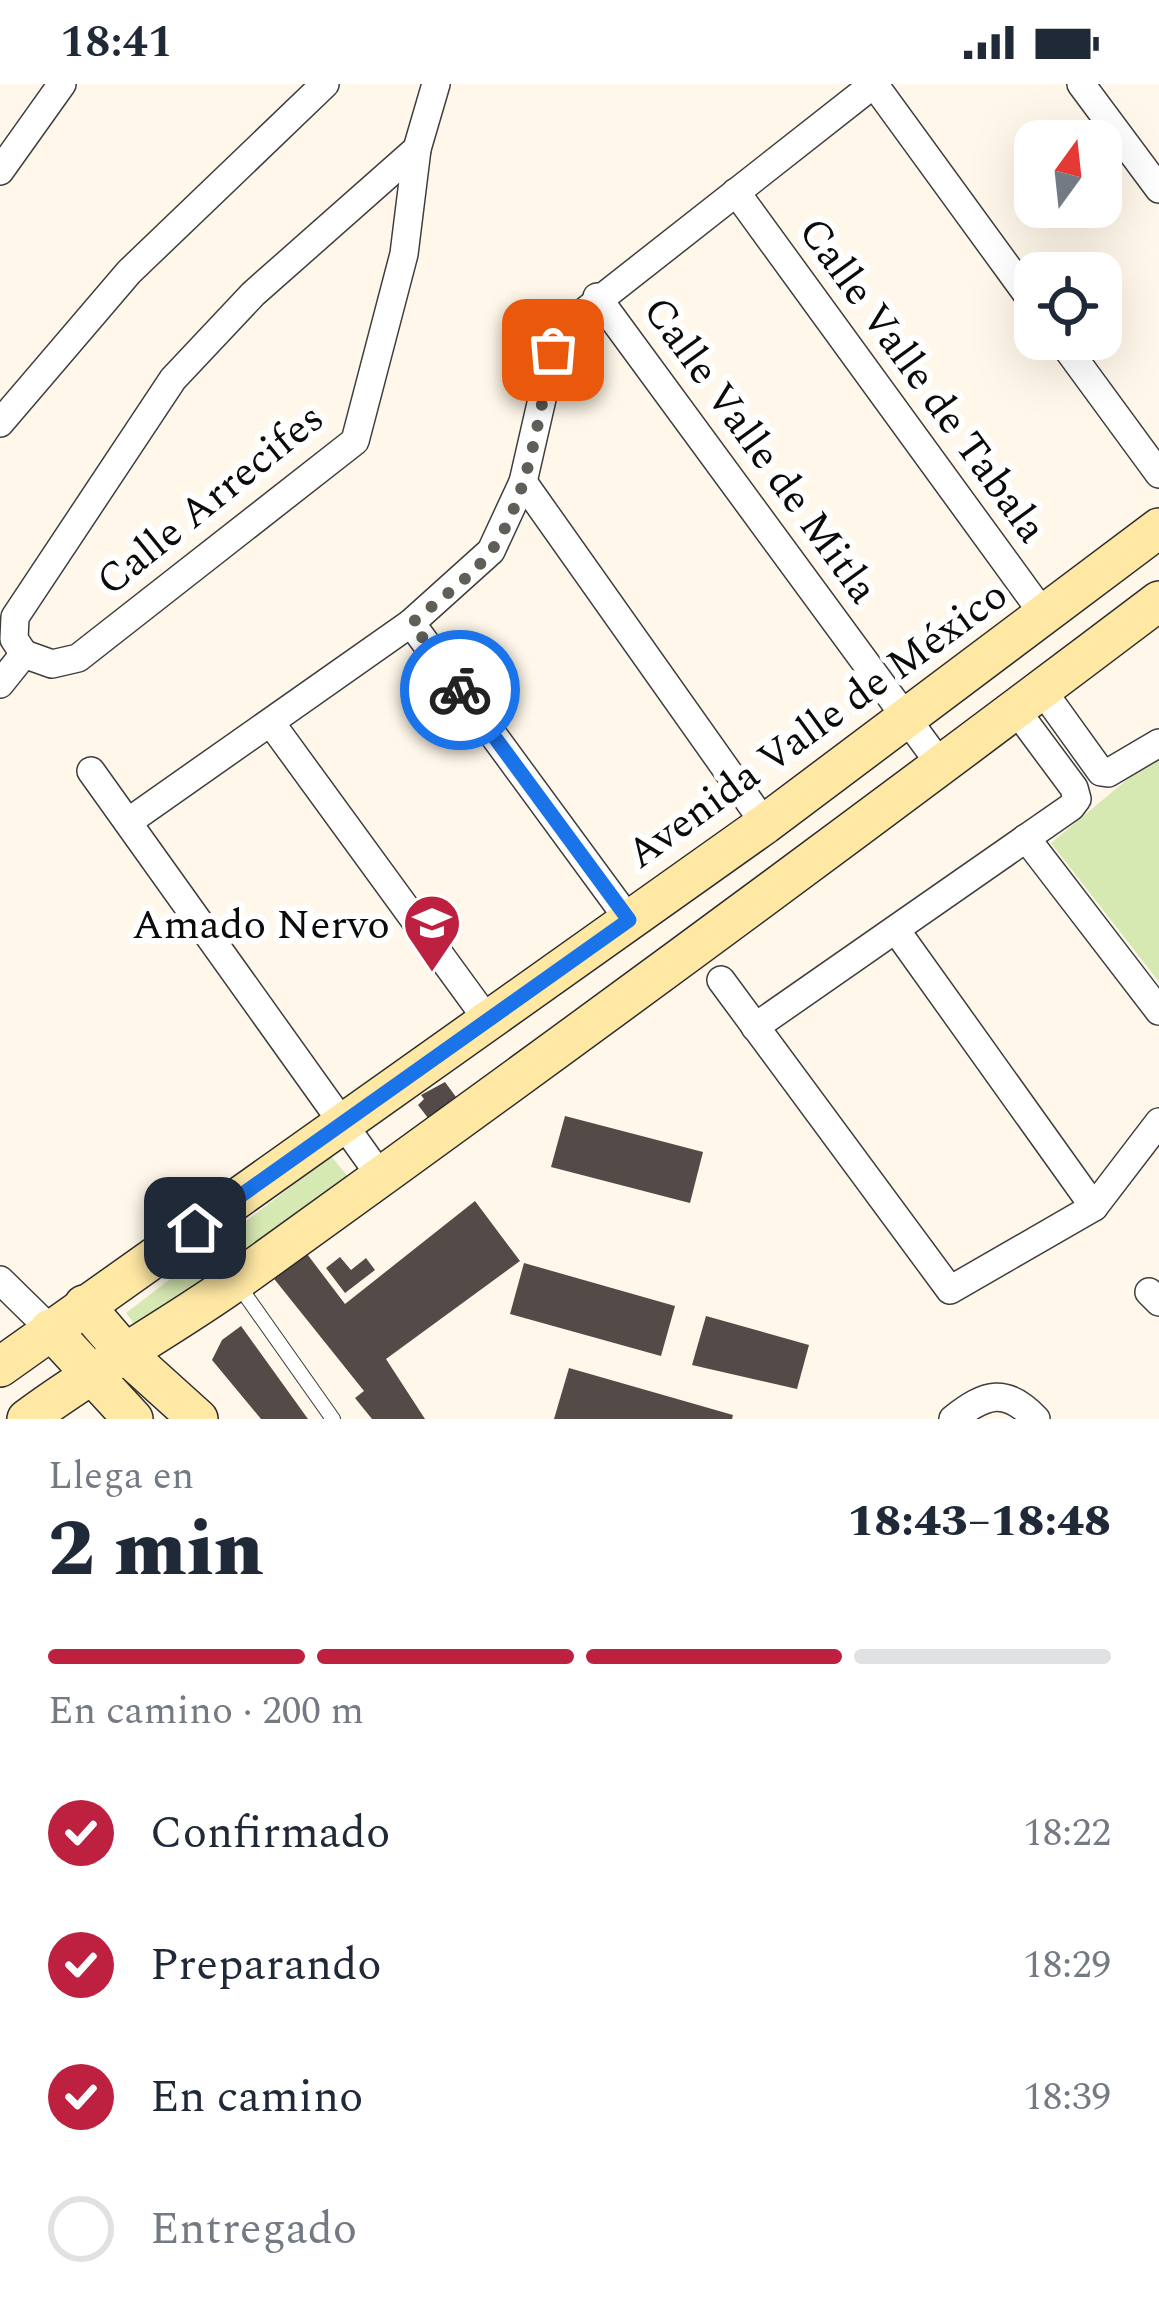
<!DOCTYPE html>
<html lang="es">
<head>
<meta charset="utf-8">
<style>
	body { margin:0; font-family:Spectral,serif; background:#f6f6f7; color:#1f2937; height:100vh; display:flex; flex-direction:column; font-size:45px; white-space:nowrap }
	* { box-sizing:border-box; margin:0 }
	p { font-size:39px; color:#747a83 }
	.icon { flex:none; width:66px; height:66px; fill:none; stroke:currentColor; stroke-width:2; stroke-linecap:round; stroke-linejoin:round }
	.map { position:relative; height:1335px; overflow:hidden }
	.drawer { display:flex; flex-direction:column; background:#fff; flex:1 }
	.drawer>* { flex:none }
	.needle { width:78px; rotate:15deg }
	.buttons { position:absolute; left:1014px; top:36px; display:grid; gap:24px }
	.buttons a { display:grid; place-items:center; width:108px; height:108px; border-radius:24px; background:#fff; box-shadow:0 12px 48px #0002; font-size:60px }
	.pin { position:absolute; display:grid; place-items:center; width:102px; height:102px; color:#fff; margin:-51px; border-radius:24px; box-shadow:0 6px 18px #0006 }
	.courier { position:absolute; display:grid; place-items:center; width:120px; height:120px; margin:-60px; border:9px solid #1a73e8; border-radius:50%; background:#fff; color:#222; box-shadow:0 3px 15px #0007 }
	.overview em { font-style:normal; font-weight:800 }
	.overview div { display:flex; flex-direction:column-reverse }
	.overview { display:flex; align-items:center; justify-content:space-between; height:204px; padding:0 48px }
	h1 { font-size:78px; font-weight:800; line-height:90px }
	.bar { display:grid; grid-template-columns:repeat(4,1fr); gap:18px 12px; align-content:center; height:144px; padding:0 48px }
	.bar i { height:15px; border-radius:9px; background:#e0e1e3 }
	.bar .on { background:#bd213f }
	.bar p { grid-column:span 4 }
	ol { padding:0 48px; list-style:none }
	li { display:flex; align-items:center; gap:36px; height:132px }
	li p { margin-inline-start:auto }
	li .icon { padding:12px; border-radius:50%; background:#bd213f; color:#fff; stroke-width:4 }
	li:last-child { color:#747a83 }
	li i { width:66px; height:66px; border:6px solid #e0e1e3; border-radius:50% }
	.status { display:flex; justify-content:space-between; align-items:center; height:84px; padding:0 60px; background:#fff; direction:ltr }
	.status svg { height:33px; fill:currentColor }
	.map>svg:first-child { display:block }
	.green { fill:#d7e9b2 }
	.building { fill:#544a47 }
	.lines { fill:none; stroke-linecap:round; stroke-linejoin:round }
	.lane-casing { stroke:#3e3e3e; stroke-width:16 }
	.street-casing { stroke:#3e3e3e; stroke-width:30 }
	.secondary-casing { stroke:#2d2d2d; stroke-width:42 }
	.lane { stroke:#fff; stroke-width:14 }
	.street { stroke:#fff; stroke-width:27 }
	.secondary { stroke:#ffe8a4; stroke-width:39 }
	.done { stroke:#605e59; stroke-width:12; stroke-dasharray:0 21.6 }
	.route { stroke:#1a73e8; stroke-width:15 }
	.labels { text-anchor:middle; stroke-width:12; stroke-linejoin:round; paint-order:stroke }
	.street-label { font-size:42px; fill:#0b0b0b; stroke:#fff }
	.poi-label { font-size:42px; fill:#0b0b0b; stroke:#fff; text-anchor:end }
</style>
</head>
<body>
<div class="status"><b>18:41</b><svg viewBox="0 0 49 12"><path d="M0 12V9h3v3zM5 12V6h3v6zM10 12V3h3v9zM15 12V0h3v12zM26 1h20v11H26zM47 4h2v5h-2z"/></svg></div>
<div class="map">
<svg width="1159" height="1335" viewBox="0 0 1159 1335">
	<rect width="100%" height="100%" fill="#fff7e9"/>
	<g class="green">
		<polygon points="1159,669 1159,898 1051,759"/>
		<polygon points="331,1072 349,1094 143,1251 126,1229"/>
	</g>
	<g class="building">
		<polygon points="445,998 456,1013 428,1034 418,1021 424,1015 421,1011"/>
		<polygon points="565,1032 703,1068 690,1119 551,1083"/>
		<polygon points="475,1117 520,1177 386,1275 425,1335 372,1335 355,1314 364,1307 271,1191 304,1166 345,1220"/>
		<polygon points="340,1173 351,1186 366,1174 375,1186 345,1209 326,1184"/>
		<polygon points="524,1179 675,1222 661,1272 510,1230"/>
		<polygon points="706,1232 809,1261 797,1305 692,1281"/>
		<polygon points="241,1242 308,1335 261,1335 212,1276 222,1256"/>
		<polygon points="569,1284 733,1331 732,1335 554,1335"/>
	</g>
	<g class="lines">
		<g class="lane-casing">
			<polyline id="lane" points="239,1202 333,1335"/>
		</g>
		<g class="street-casing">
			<g id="street">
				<polyline points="874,0 1035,221"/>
				<polyline points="1081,0 1159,105"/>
				<polyline points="0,87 62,0"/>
				<polyline points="736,108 1044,531"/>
				<polyline points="597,213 943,684"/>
				<polyline points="1060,255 1159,390"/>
				<polyline points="0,339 129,188 325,0"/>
				<polyline points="523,398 765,740"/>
				<polyline points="411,539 629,836"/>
				<polyline points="24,570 52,580 78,574 355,357 404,170 417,65 436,0"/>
				<polyline points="24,570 14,555 15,533 173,295 253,210 417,65"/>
				<polyline points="0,600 24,570"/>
				<polyline points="1042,606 1101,688 1108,689 1159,659"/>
				<polyline points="271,639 489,938"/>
				<polyline points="91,687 379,1090"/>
				<polyline points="128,738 411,539 491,467 523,398 553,267 575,235 874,0"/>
				<polyline points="1026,754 1159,927"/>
				<polyline points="896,846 1094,1123"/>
				<polyline points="721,896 950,1206 1094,1123 1159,1038"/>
				<polyline points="755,943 1071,723 1077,715 1074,704 1016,626"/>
				<polyline points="0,1196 50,1245"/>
				<polyline points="1149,1208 1159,1218"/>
				<path d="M953 1335C986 1309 1006 1303 1036 1335"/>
			</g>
		</g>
		<g class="secondary-casing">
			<g id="secondary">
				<polyline points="84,1221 126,1270 198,1335"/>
				<polyline points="50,1245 133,1335"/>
				<polyline points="0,1283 765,740 1159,444"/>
				<path d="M27 1335C95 1284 169 1245 239 1195 548 973 855 747 1159 517"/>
			</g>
		</g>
		<use href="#lane" class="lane"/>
		<use href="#street" class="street"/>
		<use href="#secondary" class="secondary"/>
	</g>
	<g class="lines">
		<path class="done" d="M460 606 412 539C438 516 474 492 494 463 531 406 538 331 553 266"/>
		<polyline class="route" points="195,1144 629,836 460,606"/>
	</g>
	<defs>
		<g id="school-pin" transform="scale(3)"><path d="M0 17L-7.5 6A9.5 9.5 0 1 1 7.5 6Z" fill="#bd213f" stroke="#fff"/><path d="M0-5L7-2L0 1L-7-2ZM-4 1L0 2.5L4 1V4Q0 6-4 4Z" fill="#fff"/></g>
	</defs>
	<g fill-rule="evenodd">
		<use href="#school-pin" x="432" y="839"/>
	</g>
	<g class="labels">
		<g class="street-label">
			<text transform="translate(924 295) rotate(54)" y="15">Calle Valle de Tabala</text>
			<text transform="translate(762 365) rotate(54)" y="15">Calle Valle de Mitla</text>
			<text transform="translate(209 414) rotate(-39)" y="15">Calle Arrecifes</text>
			<text transform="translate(816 639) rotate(-36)" y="15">Avenida Valle de México</text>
		</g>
		<g class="poi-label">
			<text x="390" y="854">Amado Nervo</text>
		</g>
	</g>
</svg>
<div class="buttons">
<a><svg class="needle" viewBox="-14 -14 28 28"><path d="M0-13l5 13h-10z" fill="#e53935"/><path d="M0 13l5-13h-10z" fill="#747a83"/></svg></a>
<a><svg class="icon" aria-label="locate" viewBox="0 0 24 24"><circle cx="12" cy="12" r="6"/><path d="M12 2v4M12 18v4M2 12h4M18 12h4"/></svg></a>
</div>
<div class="pin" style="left:553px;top:266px;background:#ea580c"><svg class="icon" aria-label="bag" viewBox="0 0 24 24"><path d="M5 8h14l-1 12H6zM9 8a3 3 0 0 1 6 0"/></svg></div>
<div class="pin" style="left:195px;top:1144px;background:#1f2937"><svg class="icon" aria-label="home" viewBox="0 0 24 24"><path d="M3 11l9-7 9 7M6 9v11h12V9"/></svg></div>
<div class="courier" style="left:460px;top:606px"><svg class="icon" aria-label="bike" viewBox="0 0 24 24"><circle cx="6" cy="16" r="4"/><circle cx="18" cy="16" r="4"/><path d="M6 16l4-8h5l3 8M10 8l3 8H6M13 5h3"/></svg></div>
</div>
<section class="drawer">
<div class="overview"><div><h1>2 min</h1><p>Llega en</p></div><em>18:43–18:48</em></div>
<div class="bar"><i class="on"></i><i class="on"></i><i class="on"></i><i></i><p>En camino · 200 m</p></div>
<ol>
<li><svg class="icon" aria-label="check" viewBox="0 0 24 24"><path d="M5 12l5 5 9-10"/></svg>Confirmado<p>18:22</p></li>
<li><svg class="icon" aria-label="check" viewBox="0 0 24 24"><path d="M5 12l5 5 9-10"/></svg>Preparando<p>18:29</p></li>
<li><svg class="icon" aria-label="check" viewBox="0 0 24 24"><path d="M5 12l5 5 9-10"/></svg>En camino<p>18:39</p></li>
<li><i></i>Entregado</li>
</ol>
</section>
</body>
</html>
